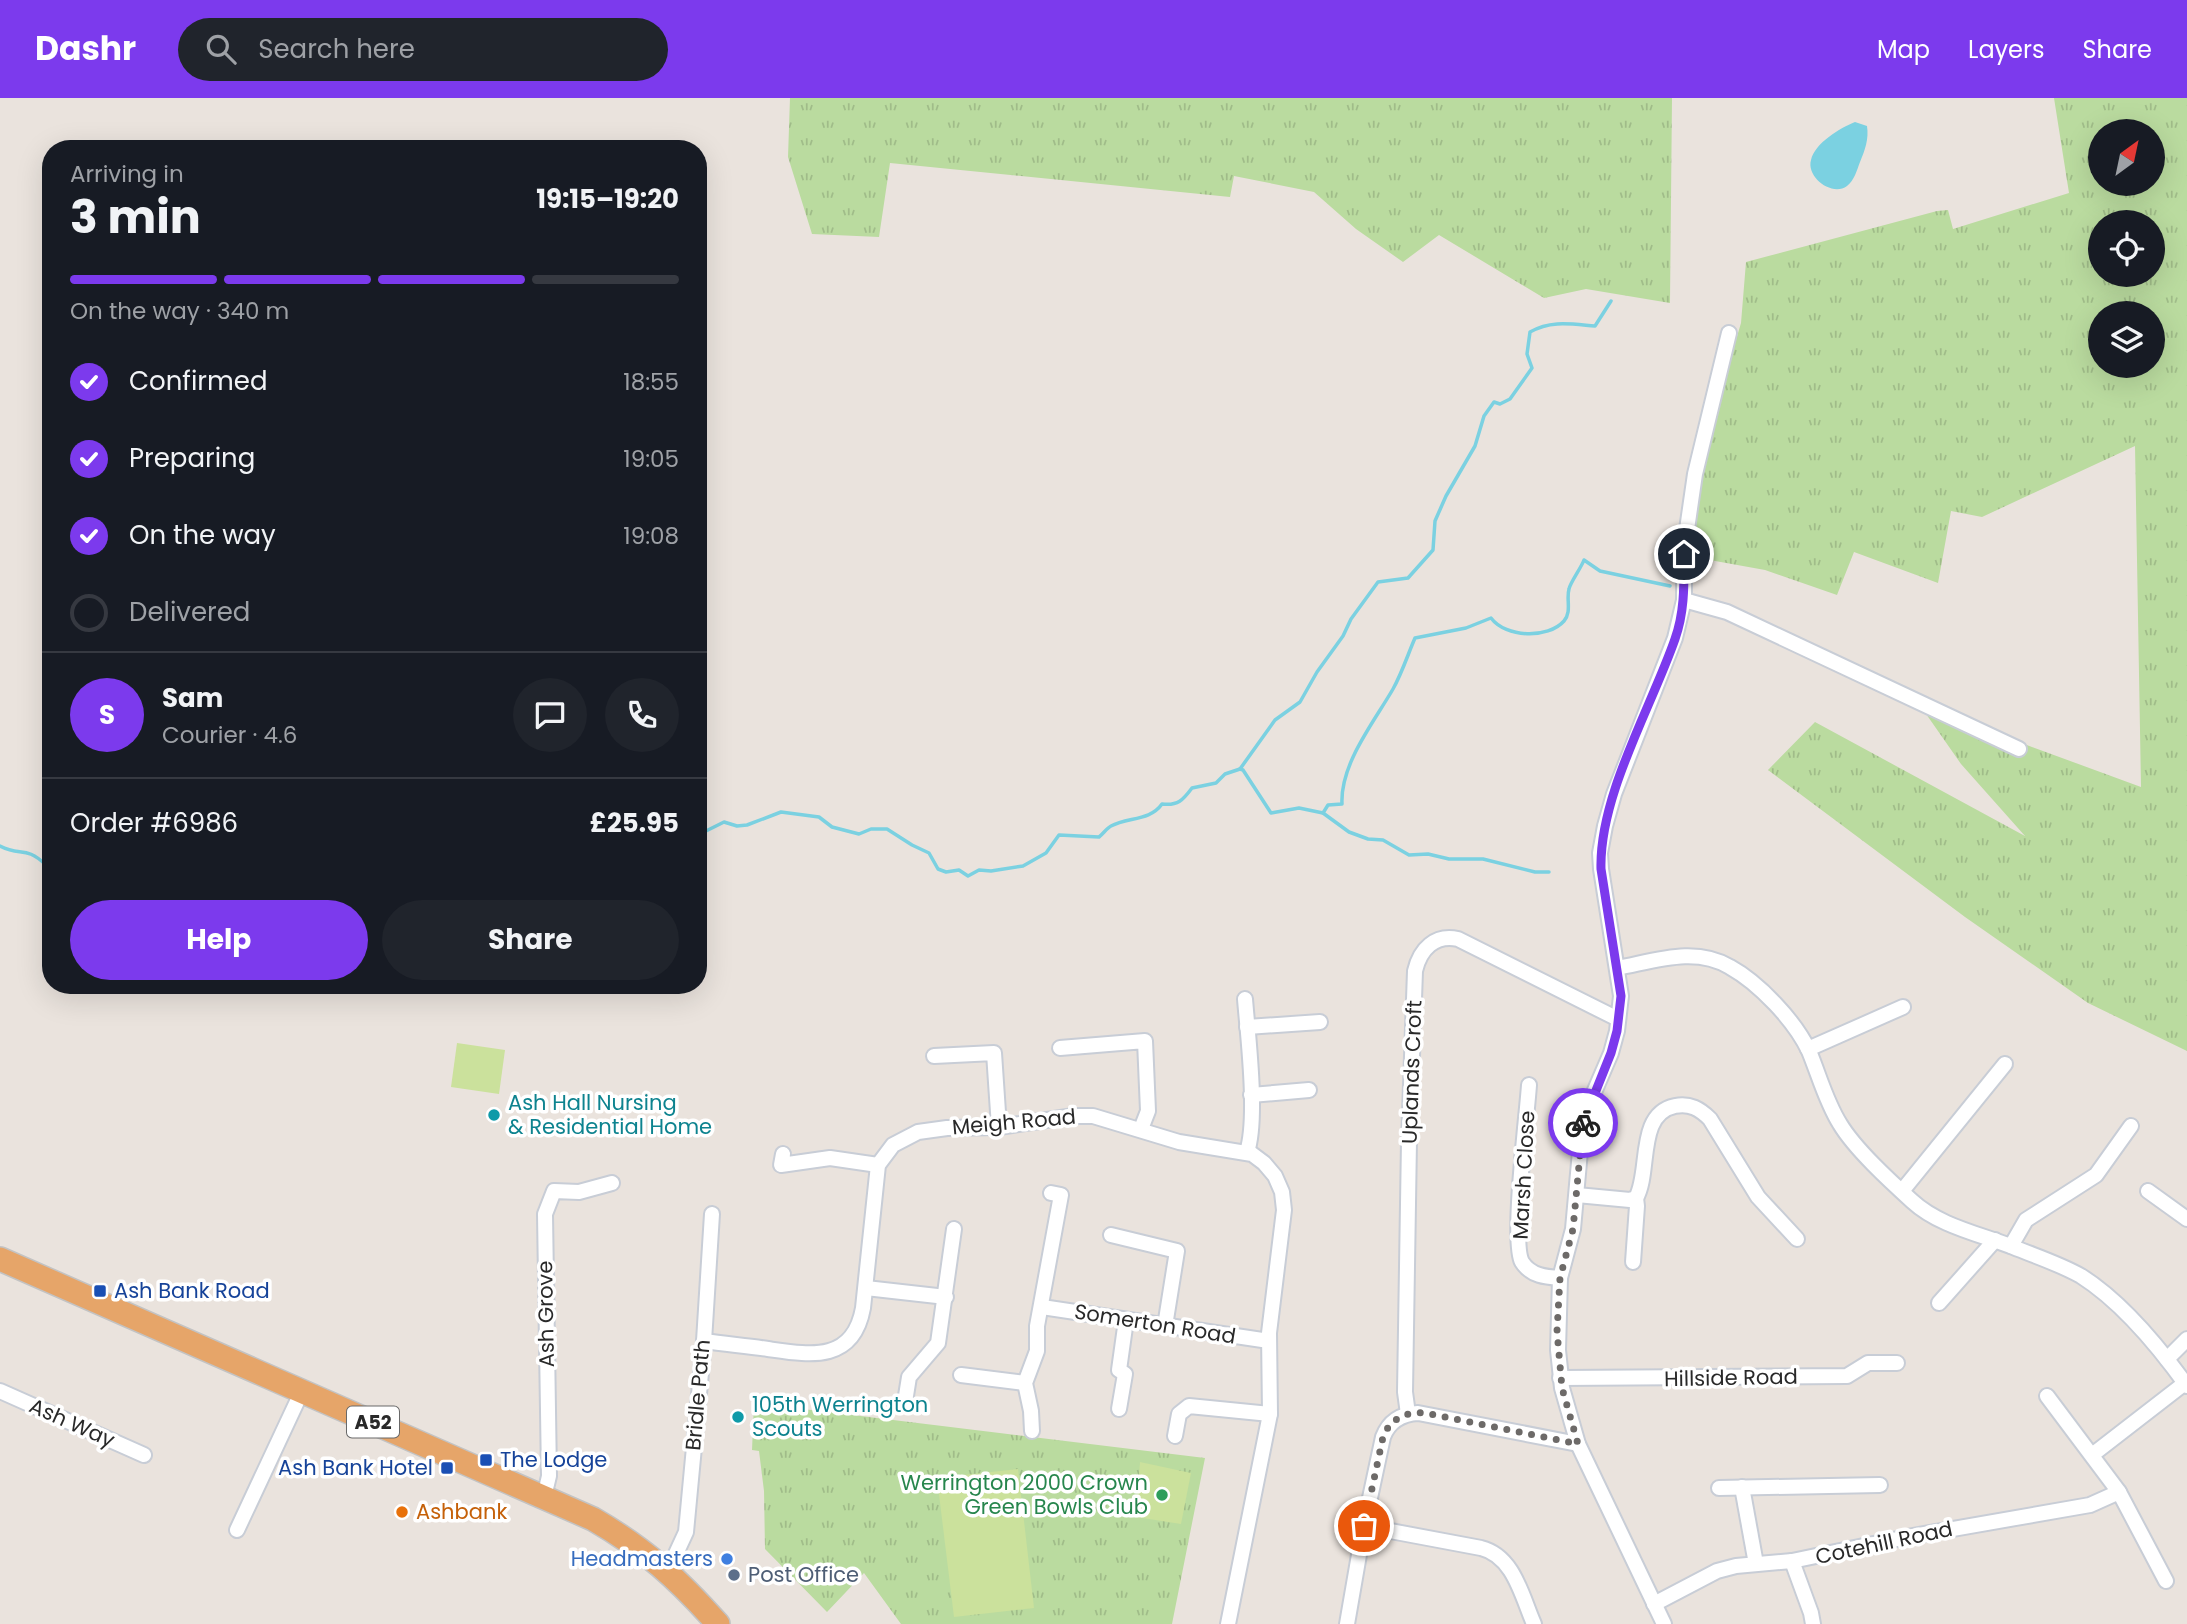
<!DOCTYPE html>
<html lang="en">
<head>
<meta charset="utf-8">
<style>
	body { margin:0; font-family:Poppins,sans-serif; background:#20242c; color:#f1f3f6; height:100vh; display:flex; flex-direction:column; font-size:26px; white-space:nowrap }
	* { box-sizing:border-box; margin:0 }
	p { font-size:23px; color:#9ea1a6 }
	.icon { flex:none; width:38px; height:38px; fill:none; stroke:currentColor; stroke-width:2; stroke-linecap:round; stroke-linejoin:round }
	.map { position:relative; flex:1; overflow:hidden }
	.panel { position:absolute; left:42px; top:42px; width:665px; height:854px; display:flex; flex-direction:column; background:#171b24; border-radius:28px; box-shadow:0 7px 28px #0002 }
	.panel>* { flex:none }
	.needle { width:46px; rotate:33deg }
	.buttons { position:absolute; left:2088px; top:21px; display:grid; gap:14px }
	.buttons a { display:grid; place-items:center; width:77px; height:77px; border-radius:50%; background:#171b24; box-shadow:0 7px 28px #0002; font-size:35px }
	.pin { position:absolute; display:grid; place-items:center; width:60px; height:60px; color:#fff; margin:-30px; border:4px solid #fff; border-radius:50%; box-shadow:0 2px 7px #0007 }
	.courier { position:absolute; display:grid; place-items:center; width:70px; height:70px; margin:-35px; border:5px solid #7c3aed; border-radius:50%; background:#fff; color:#222; box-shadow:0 2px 9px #0007 }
	.headline em { font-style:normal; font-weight:700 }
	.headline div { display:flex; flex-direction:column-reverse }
	.headline { display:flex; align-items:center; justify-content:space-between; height:119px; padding:0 28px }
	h1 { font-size:46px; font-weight:700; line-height:52px }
	.bar { display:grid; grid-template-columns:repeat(4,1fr); gap:10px 7px; align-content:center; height:84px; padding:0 28px }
	.bar i { height:9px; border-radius:5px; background:#363941 }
	.bar .current { background:#7c3aed }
	.bar p { grid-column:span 4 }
	.line { display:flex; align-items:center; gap:18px; padding:0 28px; border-top:2px solid #363941 }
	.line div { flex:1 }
	.round { display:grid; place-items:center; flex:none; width:74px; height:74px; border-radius:37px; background:#20242c }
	ol { padding:0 28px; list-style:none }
	li { display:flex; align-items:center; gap:21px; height:77px }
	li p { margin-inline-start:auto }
	li .icon { padding:7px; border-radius:50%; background:#7c3aed; color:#fff; stroke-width:4 }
	li:last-child { color:#9ea1a6 }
	li i { width:38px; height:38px; border:4px solid #363941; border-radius:50% }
	.cta { display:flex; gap:14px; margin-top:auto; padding:14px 28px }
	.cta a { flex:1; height:80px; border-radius:42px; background:#7c3aed; color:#fff; font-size:28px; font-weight:700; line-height:80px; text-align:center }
	.cta a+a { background:#20242c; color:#f1f3f6 }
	header { display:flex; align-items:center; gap:42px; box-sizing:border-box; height:98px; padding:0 35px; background:#7c3aed; color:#fff }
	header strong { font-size:33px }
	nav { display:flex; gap:38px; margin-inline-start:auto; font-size:24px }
	.search { width:490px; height:63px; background:#20242c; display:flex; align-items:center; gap:18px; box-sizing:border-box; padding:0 24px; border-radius:38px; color:#9ea1a6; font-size:26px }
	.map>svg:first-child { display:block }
	.grass { fill:url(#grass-tufts); fill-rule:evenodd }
	.pitch { fill:#cbe19c }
	.water { fill:#7bd1e1 }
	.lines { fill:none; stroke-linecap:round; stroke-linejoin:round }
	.stream { stroke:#7bd1e1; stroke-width:3.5 }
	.minor-casing { stroke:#c8cdd6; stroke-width:18 }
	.trunk-casing { stroke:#c3c3c3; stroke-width:26 }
	.minor { stroke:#fff; stroke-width:14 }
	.trunk { stroke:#e6a569; stroke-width:23 }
	.done { stroke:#6d6a68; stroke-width:7; stroke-dasharray:0 12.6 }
	.route { stroke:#7c3aed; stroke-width:9 }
	.culture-dot { fill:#0f9aa8; stroke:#fff; stroke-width:2.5 }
	.transit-dot { fill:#1a4fb4; stroke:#fff; stroke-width:2.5 }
	.leisure-dot { fill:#2e9e5b; stroke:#fff; stroke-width:2.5 }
	.food-dot { fill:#e8710a; stroke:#fff; stroke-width:2.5 }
	.shop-dot { fill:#3f7fe0; stroke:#fff; stroke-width:2.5 }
	.service-dot { fill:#5c6f8a; stroke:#fff; stroke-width:2.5 }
	.labels { text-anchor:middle; stroke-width:7; stroke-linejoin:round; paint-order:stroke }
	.shield { fill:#fff; stroke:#696969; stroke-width:2 }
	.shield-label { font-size:19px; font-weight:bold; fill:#292929 }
	.street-label { font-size:21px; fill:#292929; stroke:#fff }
	.culture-label { font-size:21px; fill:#0d838f; stroke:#fff; text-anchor:start }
	.transit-label { font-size:21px; fill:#164399; stroke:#fff; text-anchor:start }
	.leisure-label { font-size:21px; fill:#27864d; stroke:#fff; text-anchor:end }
	.food-label { font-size:21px; fill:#c56008; stroke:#fff; text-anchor:start }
	.shop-label { font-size:21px; fill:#366cbe; stroke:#fff; text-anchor:end }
	.service-label { font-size:21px; fill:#4e5e75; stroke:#fff; text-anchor:start }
</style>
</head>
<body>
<header>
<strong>Dashr</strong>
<div class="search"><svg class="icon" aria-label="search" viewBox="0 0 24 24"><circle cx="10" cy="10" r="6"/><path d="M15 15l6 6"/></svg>Search here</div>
<nav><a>Map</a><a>Layers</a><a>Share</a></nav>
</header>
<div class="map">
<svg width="2187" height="1526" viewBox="0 0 2187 1526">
	<defs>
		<pattern id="grass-tufts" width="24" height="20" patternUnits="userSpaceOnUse" patternTransform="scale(1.75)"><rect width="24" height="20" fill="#badb9f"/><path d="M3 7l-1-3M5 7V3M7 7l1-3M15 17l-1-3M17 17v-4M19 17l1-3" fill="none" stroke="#a0bc89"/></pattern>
	</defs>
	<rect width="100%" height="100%" fill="#eae3dd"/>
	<g class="grass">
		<polygon points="790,0 1672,0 1670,205 1586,191 1544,200 1439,137 1403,164 1356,131 1314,94 1234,78 1230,99 890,65 879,139 812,136 788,59"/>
		<path d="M2054 0H2187V953L2088 905 1965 819 1768 672 1815 624 2025 738 1961 666 1924 613 2018 659 2024 646 2141 689 2135 348 1982 419 1951 413 1938 485 1854 454 1837 497 1765 472 1693 459 1692 445 1705 365 1717 306 1741 225 1746 164 1937 113 1948 112 1953 131 2069 95ZM2100 33H2152V86H2100ZM2100 124H2152V177H2100ZM2100 215H2152V268H2100Z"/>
		<polygon points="754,1305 1205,1360 1172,1526 901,1526 864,1475 827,1514 765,1451 764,1393 759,1353 752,1352"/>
	</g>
	<g class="pitch">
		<polygon points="457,945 505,952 499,996 451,989"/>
		<polygon points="1140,1364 1191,1375 1181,1426 1136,1419"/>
		<polygon points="1018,1371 1034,1510 954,1519 937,1380"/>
	</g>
	<path class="water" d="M1855 24 1867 28C1869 41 1865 52 1860 64 1857 72 1854 83 1847 88 1832 99 1806 79 1811 62 1815 45 1840 30 1855 24Z"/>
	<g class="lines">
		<g class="stream">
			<path d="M1240 671 1275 622 1300 604 1317 574 1343 538 1351 521 1378 484 1408 480 1433 452 1435 423 1446 398 1475 348 1484 318 1494 304 1500 306 1510 301 1532 270 1527 256 1530 234C1551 222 1571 226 1595 228L1611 203"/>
			<polyline points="1240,671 1243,672 1271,715 1299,710 1323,715 1349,734 1368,741 1383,742 1409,757 1428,756 1449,761 1483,761 1535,774 1549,774"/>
			<path d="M1323 715 1328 707 1342 706C1340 666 1374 624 1393 591 1402 575 1408 556 1415 540L1466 530 1491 520C1506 540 1548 541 1564 523 1572 514 1566 501 1569 491 1570 485 1581 470 1584 462L1600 473 1670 488"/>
			<path d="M698 737 724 724 737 728 747 727 781 714 819 719 832 729 859 736 871 731H887L912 747 929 755 938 771 946 774 959 772 968 778 979 772 991 773 1023 768 1046 755 1059 737 1099 739C1103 736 1107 730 1111 728 1128 719 1150 723 1162 706 1178 708 1183 702 1192 690L1216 685 1225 676 1240 671"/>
			<path d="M0 748C21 759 25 747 46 767V785L51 786"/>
		</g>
		<g class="minor-casing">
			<g id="minor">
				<polyline points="1684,502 1727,514 2019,651"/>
				<path d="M1617 870C1655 863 1695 848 1730 869 1759 885 1795 923 1809 953 1819 977 1826 1004 1840 1026 1855 1051 1890 1083 1912 1103 1939 1128 1980 1136 2013 1149 2035 1158 2060 1166 2081 1178 2122 1204 2159 1249 2187 1288"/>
				<path d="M1245 901C1248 939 1258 1020 1247 1054"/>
				<polyline points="1247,929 1320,924"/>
				<polyline points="1060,950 1145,943 1148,1013 1141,1031"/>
				<polyline points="1808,951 1903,909"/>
				<polyline points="934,958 994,955 999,1029"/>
				<path d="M1529 987C1527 1018 1511 1144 1522 1164 1531 1178 1546 1179 1560 1180"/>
				<polyline points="1251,997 1309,992"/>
				<polyline points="783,1056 781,1067 830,1060 878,1067"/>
				<polyline points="1902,1093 2005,966"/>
				<polyline points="2148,1093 2187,1121"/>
				<path d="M1577 1097 1630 1102 1636 1100C1651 1074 1636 1016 1675 1008 1690 1005 1700 1011 1710 1021L1758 1099 1797 1141"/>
				<polyline points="1111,1137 1177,1153 1165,1228"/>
				<polyline points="2011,1148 2026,1122 2096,1077 2131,1028"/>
				<polyline points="1633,1164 1637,1108 1636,1100"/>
				<polyline points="866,1190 946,1199"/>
				<polyline points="1939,1205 1995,1142"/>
				<polyline points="1042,1209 1269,1243"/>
				<path d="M704 1243C725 1246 747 1248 768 1251 810 1257 853 1265 863 1210L878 1067 893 1047 918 1034 947 1030 999 1029 1074 1018H1093L1179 1044 1252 1056 1264 1065 1275 1078 1282 1094 1284 1112 1269 1235 1270 1316 1228 1526"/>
				<polyline points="2167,1261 2187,1241"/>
				<polyline points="961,1277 1025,1285"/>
				<polyline points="1560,1280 1847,1278 1868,1265 1897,1265"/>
				<polyline points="0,1293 144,1357"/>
				<polyline points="2047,1298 2119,1394 2166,1483"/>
				<polyline points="905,1304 909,1279 938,1245 954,1131"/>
				<polyline points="1119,1311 1125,1276 1119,1272 1126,1222"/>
				<path d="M1408 1316 1405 1294 1409 1043 1415 873C1420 851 1435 836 1458 841L1618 921"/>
				<polyline points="1032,1333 1031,1313 1025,1285 1037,1253 1037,1228 1061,1097 1051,1095"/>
				<polyline points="1175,1338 1179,1316 1189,1308 1270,1316"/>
				<polyline points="2092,1357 2185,1285"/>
				<polyline points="1742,1389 1756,1466"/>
				<polyline points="1719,1390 1880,1387"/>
				<polyline points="544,1399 549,1378 545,1116 554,1093 579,1094 612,1085"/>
				<polyline points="237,1432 302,1293"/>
				<polyline points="1792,1463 1811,1515 1813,1526"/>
				<polyline points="668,1473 686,1434 704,1243 712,1116"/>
				<polyline points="1654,1506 1717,1473 1736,1468 1792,1463 1907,1439 2090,1407 2119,1394"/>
				<polyline points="1347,1526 1364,1428"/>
				<path d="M1534 1526C1522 1499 1514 1458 1481 1450L1364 1428 1383 1339C1389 1323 1401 1316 1418 1315L1578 1346"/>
				<polyline points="1664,1526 1578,1346 1562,1290 1558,1252 1560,1180 1573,1131 1583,1020 1611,955 1617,933 1621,898 1601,771 1600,755 1605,728 1614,696 1675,540 1684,502 1684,452 1695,376 1729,235"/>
			</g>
		</g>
		<g class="trunk-casing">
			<path id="trunk" d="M0 1161 593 1421C645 1451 678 1481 718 1526"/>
		</g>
		<use href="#minor" class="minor"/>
		<use href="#trunk" class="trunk"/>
	</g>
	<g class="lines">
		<path class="done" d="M1364 1428 1383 1339C1390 1321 1406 1313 1425 1315L1578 1346 1562 1290 1557 1233 1560 1180 1573 1131 1583 1025"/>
		<path class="route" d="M1583 1025 1611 955 1617 933 1621 898 1601 771C1599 698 1651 610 1675 541 1685 513 1684 485 1684 456"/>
	</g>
	<g class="culture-dot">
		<circle cx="494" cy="1017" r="7"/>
		<circle cx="738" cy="1319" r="7"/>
	</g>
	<g class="transit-dot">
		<rect x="93" y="1186" width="14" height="14" rx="3.5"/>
		<rect x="479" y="1355" width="14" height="14" rx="3.5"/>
		<rect x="440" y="1363" width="14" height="14" rx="3.5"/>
	</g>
	<circle class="leisure-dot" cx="1162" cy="1397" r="7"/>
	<circle class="food-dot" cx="402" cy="1414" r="7"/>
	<circle class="shop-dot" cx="727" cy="1461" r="7"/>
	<circle class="service-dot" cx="734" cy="1477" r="7"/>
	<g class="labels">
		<rect class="shield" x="347" y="1308.5" width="52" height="31" rx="5"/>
		<g class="shield-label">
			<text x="373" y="1331">A52</text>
		</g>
		<g class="street-label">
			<text transform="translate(1412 974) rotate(-88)" y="7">Uplands Croft</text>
			<text transform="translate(1014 1024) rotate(-5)" y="7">Meigh Road</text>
			<text transform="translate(1524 1077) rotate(-87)" y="7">Marsh Close</text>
			<text transform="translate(546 1216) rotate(-91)" y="7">Ash Grove</text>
			<text transform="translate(1155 1226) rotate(9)" y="7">Somerton Road</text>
			<text transform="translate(1731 1280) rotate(-1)" y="7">Hillside Road</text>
			<text transform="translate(698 1297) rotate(-85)" y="7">Bridle Path</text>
			<text transform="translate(72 1325) rotate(24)" y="7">Ash Way</text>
			<text transform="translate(1884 1445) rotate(-12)" y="7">Cotehill Road</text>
		</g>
		<g class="culture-label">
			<text x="508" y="1012">Ash Hall Nursing<tspan x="508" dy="24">&amp; Residential Home</tspan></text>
			<text x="752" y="1314">105th Werrington<tspan x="752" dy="24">Scouts</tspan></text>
		</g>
		<g class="transit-label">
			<text x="114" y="1200">Ash Bank Road</text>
			<text x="500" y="1369">The Lodge</text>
			<text x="433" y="1377" text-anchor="end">Ash Bank Hotel</text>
		</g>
		<g class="leisure-label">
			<text x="1148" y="1392">Werrington 2000 Crown<tspan x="1148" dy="24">Green Bowls Club</tspan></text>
		</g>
		<g class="food-label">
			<text x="416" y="1421">Ashbank</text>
		</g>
		<g class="shop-label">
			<text x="713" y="1468">Headmasters</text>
		</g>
		<g class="service-label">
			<text x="748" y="1484">Post Office</text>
		</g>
	</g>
</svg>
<div class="buttons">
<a><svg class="needle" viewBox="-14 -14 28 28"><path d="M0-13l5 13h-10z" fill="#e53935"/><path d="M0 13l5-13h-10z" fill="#9ea1a6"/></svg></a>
<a><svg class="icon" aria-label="locate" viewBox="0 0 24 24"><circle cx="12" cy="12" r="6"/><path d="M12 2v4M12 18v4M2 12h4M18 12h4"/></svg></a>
<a><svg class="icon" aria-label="layers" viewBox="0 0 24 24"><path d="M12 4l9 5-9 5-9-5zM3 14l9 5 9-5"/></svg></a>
</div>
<div class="pin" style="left:1364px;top:1428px;background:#ea580c"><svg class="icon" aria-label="bag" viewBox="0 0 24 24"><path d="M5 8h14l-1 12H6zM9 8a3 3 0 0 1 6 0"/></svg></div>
<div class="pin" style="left:1684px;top:456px;background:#1f2937"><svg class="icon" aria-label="home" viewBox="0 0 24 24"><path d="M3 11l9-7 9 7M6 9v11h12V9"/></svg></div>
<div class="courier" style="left:1583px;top:1025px"><svg class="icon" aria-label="bike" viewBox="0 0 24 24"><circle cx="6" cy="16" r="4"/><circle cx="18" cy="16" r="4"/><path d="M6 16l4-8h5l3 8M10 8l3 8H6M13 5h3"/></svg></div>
<section class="panel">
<div class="headline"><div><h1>3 min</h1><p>Arriving in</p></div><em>19:15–19:20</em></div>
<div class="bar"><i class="current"></i><i class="current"></i><i class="current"></i><i></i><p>On the way · 340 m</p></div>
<ol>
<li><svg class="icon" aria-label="check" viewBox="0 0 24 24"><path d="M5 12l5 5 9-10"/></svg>Confirmed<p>18:55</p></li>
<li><svg class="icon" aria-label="check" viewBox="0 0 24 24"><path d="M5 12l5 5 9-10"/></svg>Preparing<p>19:05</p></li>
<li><svg class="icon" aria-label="check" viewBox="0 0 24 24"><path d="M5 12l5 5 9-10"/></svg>On the way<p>19:08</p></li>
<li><i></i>Delivered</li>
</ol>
<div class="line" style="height:126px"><b class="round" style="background:#7c3aed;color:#fff">S</b><div><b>Sam</b><p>Courier · 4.6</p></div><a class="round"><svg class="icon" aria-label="chat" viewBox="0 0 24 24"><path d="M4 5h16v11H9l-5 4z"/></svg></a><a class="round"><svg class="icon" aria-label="phone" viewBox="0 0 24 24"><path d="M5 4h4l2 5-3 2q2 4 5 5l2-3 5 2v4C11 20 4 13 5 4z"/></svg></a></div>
<div class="line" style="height:91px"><div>Order #6986</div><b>£25.95</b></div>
<div class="cta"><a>Help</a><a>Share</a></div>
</section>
</div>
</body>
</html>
